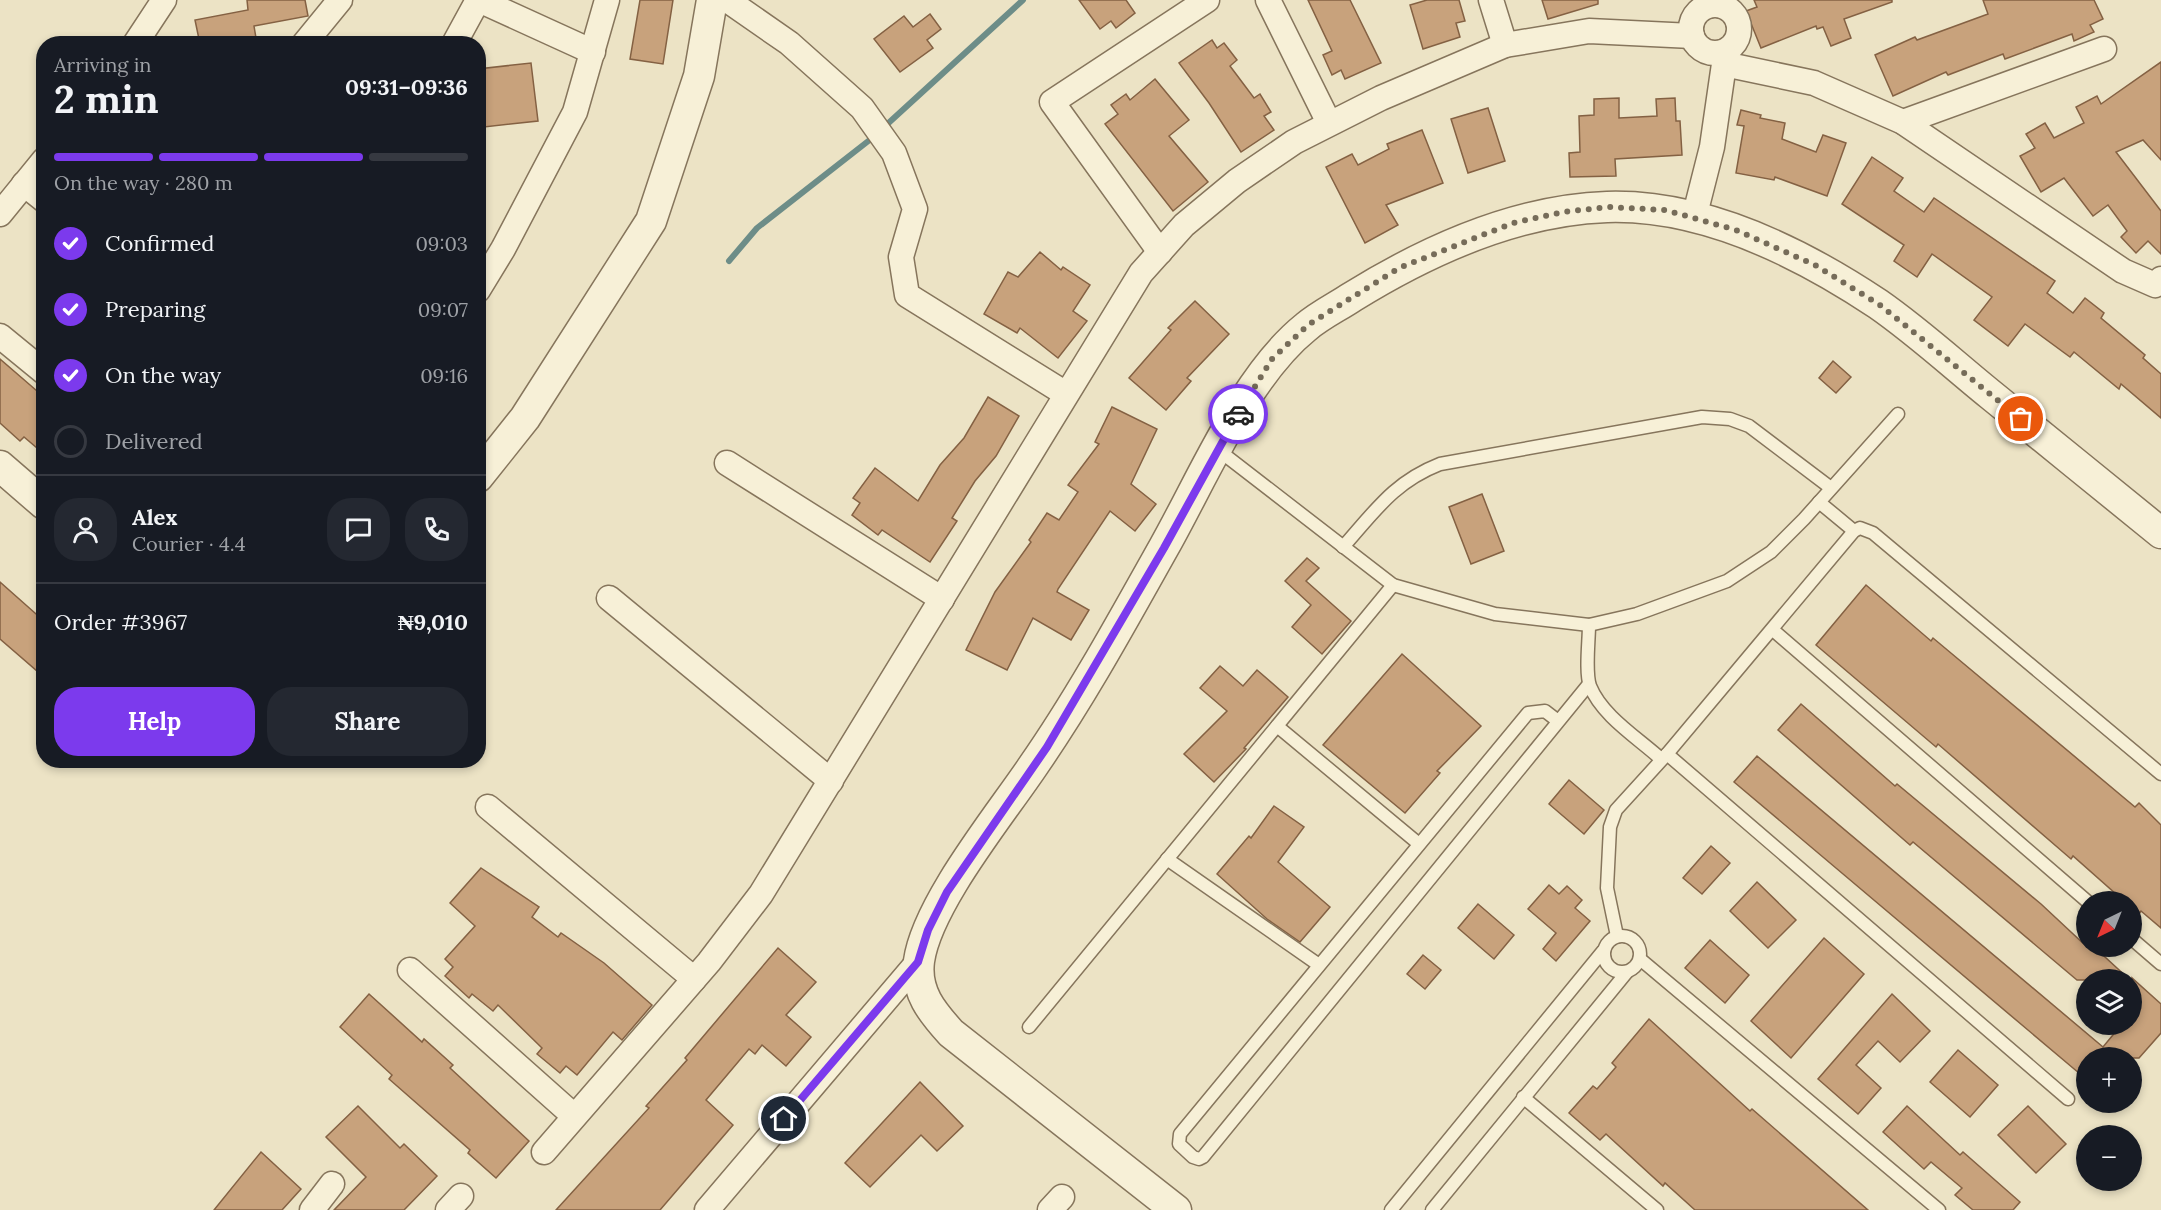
<!DOCTYPE html>
<html lang="en">
<head>
<meta charset="utf-8">
<style>
	body { margin:0; font-family:Lora,serif; background:#242831; color:#f1f3f6; height:100vh; display:flex; flex-direction:column; font-size:22px; white-space:nowrap }
	* { box-sizing:border-box; margin:0 }
	p { font-size:20px; color:#9ea1a6 }
	.icon { flex:none; width:33px; height:33px; fill:none; stroke:currentColor; stroke-width:2; stroke-linecap:round; stroke-linejoin:round }
	.map { position:relative; flex:1; overflow:hidden }
	.side { position:absolute; left:36px; top:36px; width:450px; height:732px; display:flex; flex-direction:column; background:#171b24; border-radius:24px; box-shadow:0 3px 9px #0003 }
	.side>* { flex:none }
	.needle { width:39px; rotate:223deg }
	.tools { position:absolute; left:2076px; top:891px; display:grid; gap:12px }
	.tools a { display:grid; place-items:center; width:66px; height:66px; border-radius:50%; background:#171b24; box-shadow:0 3px 9px #0003; font-size:30px }
	.pin { position:absolute; display:grid; place-items:center; width:51px; height:51px; color:#fff; margin:-26px; border:3px solid #fff; border-radius:50%; box-shadow:0 2px 6px #0007 }
	.courier { position:absolute; display:grid; place-items:center; width:60px; height:60px; margin:-30px; border:4px solid #7c3aed; border-radius:50%; background:#fff; color:#222; box-shadow:0 2px 8px #0007 }
	.overview em { font-style:normal; font-weight:700 }
	.overview div { display:flex; flex-direction:column-reverse }
	.overview { display:flex; align-items:center; justify-content:space-between; height:102px; padding:0 18px }
	h1 { font-size:39px; font-weight:700; line-height:45px }
	.bar { display:grid; grid-template-columns:repeat(4,1fr); gap:9px 6px; align-content:center; height:72px; padding:0 18px }
	.bar i { height:8px; border-radius:4px; background:#363941 }
	.bar .current { background:#7c3aed }
	.bar p { grid-column:span 4 }
	.line { display:flex; align-items:center; gap:15px; padding:0 18px; border-top:2px solid #363941 }
	.line div { flex:1 }
	.round { display:grid; place-items:center; flex:none; width:63px; height:63px; border-radius:24px; background:#242831 }
	ol { padding:0 18px; list-style:none }
	li { display:flex; align-items:center; gap:18px; height:66px }
	li p { margin-inline-start:auto }
	li .icon { padding:6px; border-radius:50%; background:#7c3aed; color:#fff; stroke-width:4 }
	li:last-child { color:#9ea1a6 }
	li i { width:33px; height:33px; border:3px solid #363941; border-radius:50% }
	.cta { display:flex; gap:12px; margin-top:auto; padding:12px 18px }
	.cta a { flex:1; height:69px; border-radius:24px; background:#7c3aed; color:#fff; font-size:24px; font-weight:700; line-height:69px; text-align:center }
	.cta a+a { background:#242831; color:#f1f3f6 }
	.map>svg:first-child { display:block }
	.lines { fill:none; stroke-linecap:round; stroke-linejoin:round }
	.stream { stroke:#6d8d88; stroke-width:6 }
	.building { fill:#c8a27c; stroke:#846143; stroke-width:1.5 }
	.service-casing { stroke:#86755c; stroke-width:15 }
	.minor-casing { stroke:#86755c; stroke-width:27 }
	.tertiary-casing { stroke:#86755c; stroke-width:33 }
	.service { stroke:#f7f0d7; stroke-width:12 }
	.minor { stroke:#f7f0d7; stroke-width:24 }
	.tertiary { stroke:#f7f0d7; stroke-width:30 }
	.done { stroke:#766c59; stroke-width:6; stroke-dasharray:0 10.8 }
	.route { stroke:#7c3aed; stroke-width:8 }
</style>
</head>
<body>
<div class="map">
<svg width="2161" height="1210" viewBox="0 0 2161 1210">
	<rect width="100%" height="100%" fill="#ece3c5"/>
	<g class="lines">
		<g class="stream">
			<polyline points="883,128 1023,0"/>
			<polyline points="729,261 757,228 876,135"/>
		</g>
	</g>
	<g class="building">
		<polygon points="247,0 305,0 308,16 254,26 257,44 200,44 195,20 248,10"/>
		<polygon points="640,0 673,0 663,64 630,59"/>
		<polygon points="1079,0 1126,0 1135,13 1116,28 1111,21 1100,29"/>
		<polygon points="1308,0 1350,0 1381,63 1345,79 1341,70 1332,75 1323,55 1332,51"/>
		<polygon points="1427,0 1459,0 1465,21 1456,23 1460,37 1423,49 1410,5"/>
		<polygon points="1542,0 1598,0 1598,4 1548,19"/>
		<polygon points="1754,0 1892,0 1892,2 1844,19 1851,38 1831,46 1823,27 1817,29 1816,26 1761,48 1746,11 1757,7"/>
		<polygon points="1983,0 2094,0 2103,19 2090,25 2094,32 2074,41 2072,34 2005,59 2003,54 1948,75 1946,72 1893,96 1875,55 1915,37 1917,40 1988,14"/>
		<polygon points="930,14 941,29 927,40 933,48 900,72 874,39 904,16 913,27"/>
		<polygon points="1212,40 1217,48 1224,43 1237,60 1230,66 1254,98 1260,94 1271,112 1264,116 1274,130 1241,152 1209,103 1179,63"/>
		<polygon points="2161,62 2161,160 2143,140 2116,152 2161,211 2161,254 2148,241 2136,253 2121,237 2127,231 2108,205 2093,216 2064,178 2041,192 2020,156 2035,148 2026,134 2045,123 2054,138 2084,123 2076,107 2097,96 2101,104"/>
		<polygon points="531,63 538,121 484,127 478,69"/>
		<polygon points="1155,79 1189,120 1169,136 1208,182 1173,211 1105,124 1118,114 1111,105 1126,94 1130,100"/>
		<polygon points="1619,98 1619,118 1657,116 1656,99 1675,98 1676,121 1680,121 1682,155 1615,159 1616,176 1570,177 1569,153 1580,152 1579,116 1594,115 1594,99"/>
		<polygon points="1488,108 1505,161 1468,173 1451,119"/>
		<polygon points="1741,110 1761,115 1760,118 1785,123 1782,139 1816,152 1823,135 1846,143 1827,196 1775,177 1774,180 1736,173 1744,126 1737,125"/>
		<polygon points="1422,130 1443,183 1386,205 1398,225 1365,243 1326,167 1352,154 1358,165 1389,149 1387,144"/>
		<polygon points="1872,157 1903,178 1894,191 1924,212 1934,198 2055,281 2047,293 2073,313 2085,298 2104,313 2101,318 2145,355 2143,358 2161,374 2161,418 2121,384 2119,389 2074,352 2070,357 2025,324 2008,346 1974,320 1992,297 1932,254 1917,277 1894,261 1904,245 1842,204"/>
		<polygon points="1040,252 1061,270 1063,267 1090,285 1073,311 1087,321 1058,358 1020,328 1017,333 984,314 1008,272 1018,277"/>
		<polygon points="1195,301 1229,334 1187,378 1191,381 1166,410 1129,378 1171,330 1168,328"/>
		<polygon points="0,359 44,397 44,454 24,437 20,441 0,423"/>
		<polygon points="1833,361 1851,377 1836,393 1819,378"/>
		<polygon points="988,397 1019,416 996,456 975,481 952,518 957,521 930,562 882,530 878,535 852,515 860,503 853,498 875,468 918,501 940,465 964,438"/>
		<polygon points="1112,407 1157,429 1131,484 1156,504 1135,531 1110,511 1058,589 1057,592 1089,610 1071,640 1033,618 1007,670 966,650 995,592 1031,542 1029,540 1047,513 1059,520 1078,492 1068,485 1099,444 1095,442"/>
		<polygon points="1482,494 1504,551 1471,564 1449,507"/>
		<polygon points="1307,558 1319,568 1306,581 1351,621 1322,654 1292,627 1311,605 1285,581"/>
		<polygon points="0,582 44,621 44,677 0,639"/>
		<polygon points="1866,585 1931,641 1933,638 2135,807 2139,803 2161,825 2161,928 2141,911 2139,914 2132,907 2132,902 2125,902 2073,856 2071,859 1938,744 1936,747 1816,645"/>
		<polygon points="1402,654 1481,726 1437,771 1440,773 1405,813 1323,745"/>
		<polygon points="1220,666 1243,686 1257,670 1288,697 1244,748 1246,749 1214,782 1184,754 1227,711 1200,688"/>
		<polygon points="1801,704 1895,786 1897,784 2041,904 2086,946 2093,946 2130,980 2077,980 1913,842 1910,845 1778,730"/>
		<polygon points="1757,756 2103,1047 2122,1024 2132,1024 2132,978 2161,1004 2161,1033 2139,1058 2086,1058 2086,1079 1734,782"/>
		<polygon points="1569,780 1604,810 1584,834 1549,804"/>
		<polygon points="1274,806 1304,827 1278,862 1330,907 1300,942 1267,919 1217,874 1249,836 1251,838"/>
		<polygon points="1711,846 1730,863 1702,894 1683,878"/>
		<polygon points="481,868 539,907 532,917 558,937 561,933 604,963 652,1005 622,1040 613,1032 577,1075 566,1066 560,1073 537,1054 542,1048 498,1005 493,1011 472,994 469,998 445,976 453,967 445,959 475,926 450,903"/>
		<polygon points="1757,882 1796,920 1768,948 1730,911"/>
		<polygon points="1549,885 1559,894 1567,886 1582,900 1575,908 1590,921 1556,961 1543,949 1556,933 1528,909"/>
		<polygon points="1478,904 1514,935 1494,959 1458,928"/>
		<polygon points="1824,938 1864,974 1791,1058 1751,1021"/>
		<polygon points="1710,940 1749,975 1725,1003 1685,968"/>
		<polygon points="778,948 816,982 786,1015 811,1037 786,1066 762,1045 755,1054 749,1049 706,1100 733,1125 660,1210 556,1210 649,1108 646,1106 687,1060 685,1058"/>
		<polygon points="1423,955 1441,970 1425,989 1407,974"/>
		<polygon points="369,994 422,1042 424,1039 453,1065 450,1068 529,1141 496,1178 468,1153 470,1150 389,1079 392,1075 340,1027"/>
		<polygon points="1892,994 1930,1031 1900,1062 1878,1041 1856,1065 1881,1088 1858,1114 1818,1079"/>
		<polygon points="1649,1019 1750,1111 1752,1109 1868,1210 1695,1210 1665,1183 1663,1186 1606,1134 1600,1140 1569,1113 1593,1086 1597,1089 1616,1067 1612,1063"/>
		<polygon points="1958,1050 1998,1085 1970,1117 1930,1082"/>
		<polygon points="920,1082 963,1126 937,1151 921,1135 870,1187 845,1163"/>
		<polygon points="358,1106 400,1148 404,1144 437,1176 404,1210 334,1210 366,1177 326,1137"/>
		<polygon points="1907,1106 1960,1155 1963,1152 2020,1202 2013,1210 1973,1210 1955,1195 1962,1188 1931,1162 1924,1169 1883,1132"/>
		<polygon points="2028,1106 2066,1144 2036,1173 1998,1135"/>
		<polygon points="261,1152 301,1189 282,1210 214,1210"/>
	</g>
	<g class="lines">
		<g class="service-casing">
			<g id="service">
				<polyline points="1217,449 1393,585 1495,614 1589,625 1637,614 1727,581 1771,552 1804,519 1898,414"/>
				<polyline points="1819,502 1854,531"/>
				<path d="M1343 547C1375 511 1394 482 1440 464L1702 417 1730 419 1749 426 1831 488"/>
				<path d="M1589 625C1589 641 1585 672 1590 686 1602 716 1638 738 1661 759"/>
				<polyline points="1773,630 2088,902"/>
				<polyline points="1558,721 1545,711 1528,713 1180,1134 1179,1144 1193,1157 1199,1159 1203,1157 1589,684"/>
				<polyline points="1277,726 1419,844"/>
				<polyline points="1667,754 2068,1099"/>
				<polyline points="1167,859 1319,965"/>
				<circle cx="1622" cy="954" r="18"/>
				<polyline points="1617,936 1607,888 1610,827 1616,810 1667,754 1854,531 1860,528 1873,533 2161,774"/>
				<polyline points="2132,939 2161,964"/>
				<polyline points="1640,959 1939,1210"/>
				<polyline points="1029,1027 1393,585"/>
				<polyline points="1523,1097 1657,1210"/>
				<polyline points="1391,1210 1603,951"/>
				<polyline points="1432,1210 1627,972"/>
			</g>
		</g>
		<g class="minor-casing">
			<g id="minor">
				<polyline points="479,0 593,52"/>
				<polyline points="727,0 789,43 862,108 894,153 915,209 901,257 907,295 1066,394"/>
				<polyline points="1268,0 1329,123"/>
				<polyline points="1491,0 1505,45"/>
				<circle cx="1715" cy="29" r="24"/>
				<polyline points="135,44 164,0"/>
				<polyline points="304,44 340,0"/>
				<polyline points="454,44 478,0"/>
				<polyline points="1723,52 1724,64 1814,83 1903,122 2123,271 2155,285 2161,279"/>
				<polyline points="1903,122 2104,49"/>
				<polyline points="24,184 44,200"/>
				<polyline points="0,214 44,160"/>
				<polyline points="1694,218 1712,147 1724,64"/>
				<polyline points="1160,252 1052,102 1207,0"/>
				<polyline points="478,290 503,249 575,112 607,0"/>
				<polyline points="0,336 44,372"/>
				<polyline points="727,463 942,599"/>
				<polyline points="609,598 831,781"/>
				<polyline points="488,807 694,979"/>
				<polyline points="410,970 574,1116"/>
				<polyline points="544,1152 709,962 761,894 1141,273 1184,225 1237,181 1294,142 1381,98 1505,45 1589,31 1692,36"/>
				<polyline points="312,1210 332,1184"/>
				<polyline points="448,1210 461,1196"/>
				<polyline points="707,1210 918,962"/>
				<polyline points="1050,1210 1062,1197"/>
			</g>
		</g>
		<g class="tertiary-casing">
			<g id="tertiary">
				<polyline points="0,466 44,504"/>
				<polyline points="478,477 525,418 651,221 699,76 712,0"/>
				<path d="M1176 1210 951 1033C932 1012 915 992 919 961 927 904 1000 815 1033 766 1081 697 1123 620 1164 547 1203 478 1245 376 1306 327 1320 315 1337 307 1352 297 1428 250 1517 210 1607 207 1702 204 1800 252 1878 304 1917 331 1954 365 1991 395 2048 441 2104 487 2161 533"/>
			</g>
		</g>
		<use href="#service" class="service"/>
		<use href="#minor" class="minor"/>
		<use href="#tertiary" class="tertiary"/>
	</g>
	<g class="lines">
		<polyline class="done" points="1238,414 1272,359 1308,325 1399,268 1513,223 1563,212 1609,207 1665,210 1736,230 1815,265 1880,305 2021,419"/>
		<polyline class="route" points="784,1119 918,962 928,930 947,892 1047,747 1164,548 1238,414"/>
	</g>
</svg>
<div class="tools">
<a><svg class="needle" viewBox="-14 -14 28 28"><path d="M0-13l5 13h-10z" fill="#e53935"/><path d="M0 13l5-13h-10z" fill="#9ea1a6"/></svg></a>
<a><svg class="icon" aria-label="layers" viewBox="0 0 24 24"><path d="M12 4l9 5-9 5-9-5zM3 14l9 5 9-5"/></svg></a>
<a>+</a>
<a>−</a>
</div>
<div class="pin" style="left:2021px;top:419px;background:#ea580c"><svg class="icon" aria-label="bag" viewBox="0 0 24 24"><path d="M5 8h14l-1 12H6zM9 8a3 3 0 0 1 6 0"/></svg></div>
<div class="pin" style="left:784px;top:1119px;background:#1f2937"><svg class="icon" aria-label="home" viewBox="0 0 24 24"><path d="M3 11l9-7 9 7M6 9v11h12V9"/></svg></div>
<div class="courier" style="left:1238px;top:414px"><svg class="icon" aria-label="car" viewBox="0 0 24 24"><path d="M5 17H2v-5l4-1 3-4h7l3 4 3 1v5h-3M9 17h6M6 11h13"/><circle cx="7" cy="17" r="2"/><circle cx="17" cy="17" r="2"/></svg></div>
<section class="side">
<div class="overview"><div><h1>2 min</h1><p>Arriving in</p></div><em>09:31–09:36</em></div>
<div class="bar"><i class="current"></i><i class="current"></i><i class="current"></i><i></i><p>On the way · 280 m</p></div>
<ol>
<li><svg class="icon" aria-label="check" viewBox="0 0 24 24"><path d="M5 12l5 5 9-10"/></svg>Confirmed<p>09:03</p></li>
<li><svg class="icon" aria-label="check" viewBox="0 0 24 24"><path d="M5 12l5 5 9-10"/></svg>Preparing<p>09:07</p></li>
<li><svg class="icon" aria-label="check" viewBox="0 0 24 24"><path d="M5 12l5 5 9-10"/></svg>On the way<p>09:16</p></li>
<li><i></i>Delivered</li>
</ol>
<div class="line" style="height:108px"><a class="round"><svg class="icon" aria-label="person" viewBox="0 0 24 24"><circle cx="12" cy="8" r="4"/><path d="M4 21q1-7 8-7t8 7"/></svg></a><div><b>Alex</b><p>Courier · 4.4</p></div><a class="round"><svg class="icon" aria-label="chat" viewBox="0 0 24 24"><path d="M4 5h16v11H9l-5 4z"/></svg></a><a class="round"><svg class="icon" aria-label="phone" viewBox="0 0 24 24"><path d="M5 4h4l2 5-3 2q2 4 5 5l2-3 5 2v4C11 20 4 13 5 4z"/></svg></a></div>
<div class="line" style="height:78px"><div>Order #3967</div><b>₦9,010</b></div>
<div class="cta"><a>Help</a><a>Share</a></div>
</section>
</div>
</body>
</html>
